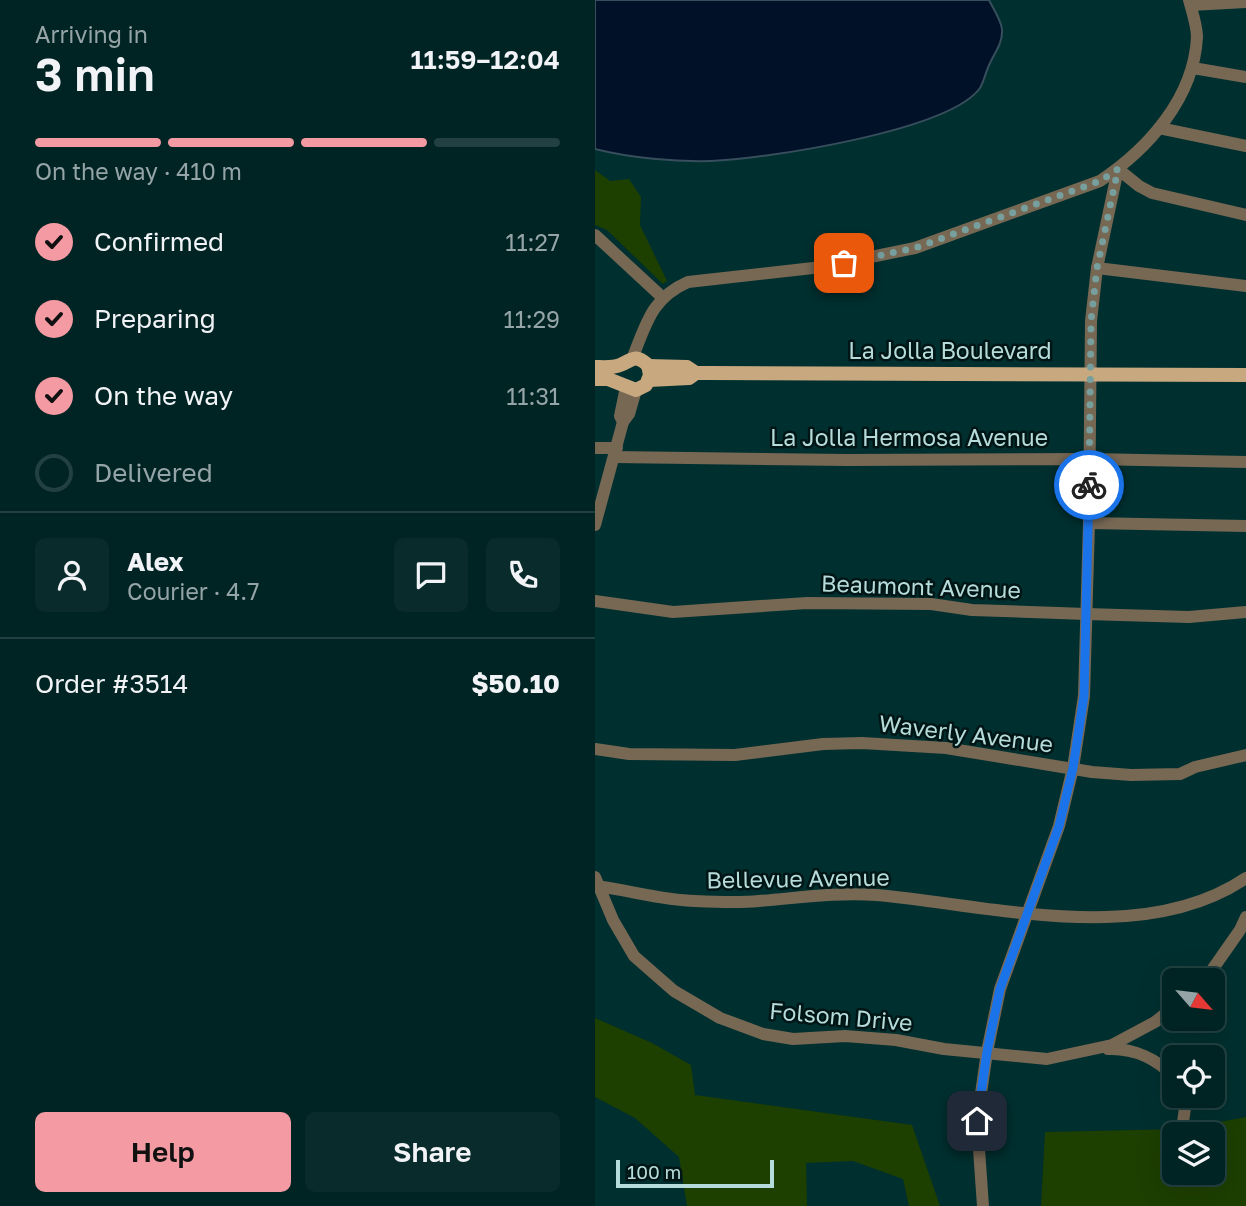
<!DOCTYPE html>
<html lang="en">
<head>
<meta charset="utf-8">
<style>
	body { margin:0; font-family:"Golos Text",sans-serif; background:#0a2b2b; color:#f1f3f6; height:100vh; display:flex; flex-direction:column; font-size:26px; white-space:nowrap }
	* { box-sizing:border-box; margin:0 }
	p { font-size:23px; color:#95a4a6 }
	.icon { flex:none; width:38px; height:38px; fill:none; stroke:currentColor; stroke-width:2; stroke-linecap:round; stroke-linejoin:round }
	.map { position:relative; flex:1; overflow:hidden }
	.drawer { display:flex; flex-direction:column; background:#002323; width:595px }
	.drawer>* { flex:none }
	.needle { width:46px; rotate:118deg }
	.tools { position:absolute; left:567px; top:968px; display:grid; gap:14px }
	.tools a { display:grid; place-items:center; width:63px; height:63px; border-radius:10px; background:#002323; box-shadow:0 7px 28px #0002,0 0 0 2px #224041; font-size:35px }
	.scale { position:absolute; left:21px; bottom:18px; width:158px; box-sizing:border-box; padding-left:7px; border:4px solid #b5dbda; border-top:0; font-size:19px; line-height:24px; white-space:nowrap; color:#b5dbda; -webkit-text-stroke:5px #001515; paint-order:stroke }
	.pin { position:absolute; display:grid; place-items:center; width:60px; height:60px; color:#fff; margin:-30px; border-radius:14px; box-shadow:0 4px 10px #0006 }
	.courier { position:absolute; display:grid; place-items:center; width:70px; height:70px; margin:-35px; border:5px solid #1a73e8; border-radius:50%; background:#fff; color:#222; box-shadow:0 2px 9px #0007 }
	.head em { font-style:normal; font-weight:600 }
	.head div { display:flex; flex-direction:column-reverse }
	.head { display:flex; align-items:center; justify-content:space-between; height:119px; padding:0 35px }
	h1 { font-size:46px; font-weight:600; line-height:52px }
	.bar { display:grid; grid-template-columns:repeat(4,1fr); gap:10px 7px; align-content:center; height:84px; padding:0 35px }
	.bar i { height:9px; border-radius:5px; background:#224041 }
	.bar .current { background:#f49aa2 }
	.bar p { grid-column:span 4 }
	.line { display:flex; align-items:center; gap:18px; padding:0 35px; border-top:2px solid #224041 }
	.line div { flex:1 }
	.round { display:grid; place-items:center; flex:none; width:74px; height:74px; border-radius:10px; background:#0a2b2b }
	ol { padding:0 35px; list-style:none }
	li { display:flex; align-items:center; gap:21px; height:77px }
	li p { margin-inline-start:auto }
	li .icon { padding:7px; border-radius:50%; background:#f49aa2; color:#111; stroke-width:4 }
	li:last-child { color:#95a4a6 }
	li i { width:38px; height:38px; border:4px solid #224041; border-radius:50% }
	.action { display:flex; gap:14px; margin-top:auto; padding:14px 35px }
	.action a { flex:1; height:80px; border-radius:10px; background:#f49aa2; color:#111; font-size:28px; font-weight:600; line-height:80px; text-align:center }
	.action a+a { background:#0a2b2b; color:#f1f3f6 }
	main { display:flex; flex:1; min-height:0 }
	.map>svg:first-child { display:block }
	.green { fill:#1d3f00; fill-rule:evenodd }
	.water { fill:#011128; stroke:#374e5d; stroke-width:2 }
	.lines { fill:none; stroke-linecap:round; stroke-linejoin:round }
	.minor { stroke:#776854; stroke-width:12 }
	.major { stroke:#c8a87e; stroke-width:14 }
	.done { stroke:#769f9e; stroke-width:7; stroke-dasharray:0 12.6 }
	.route { stroke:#1a73e8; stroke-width:9 }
	.labels { text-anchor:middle; stroke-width:5; stroke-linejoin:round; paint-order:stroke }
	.street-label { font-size:23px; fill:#b5dbda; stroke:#001515 }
</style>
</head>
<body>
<main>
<section class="drawer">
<div class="head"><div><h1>3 min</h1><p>Arriving in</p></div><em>11:59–12:04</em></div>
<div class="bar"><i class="current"></i><i class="current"></i><i class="current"></i><i></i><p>On the way · 410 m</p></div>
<ol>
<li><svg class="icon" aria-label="check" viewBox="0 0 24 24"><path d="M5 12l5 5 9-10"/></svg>Confirmed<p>11:27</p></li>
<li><svg class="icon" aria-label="check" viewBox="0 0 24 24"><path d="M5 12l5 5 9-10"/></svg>Preparing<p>11:29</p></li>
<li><svg class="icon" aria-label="check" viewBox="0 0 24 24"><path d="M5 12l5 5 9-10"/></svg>On the way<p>11:31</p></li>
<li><i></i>Delivered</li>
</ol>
<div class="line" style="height:126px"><a class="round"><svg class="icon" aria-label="person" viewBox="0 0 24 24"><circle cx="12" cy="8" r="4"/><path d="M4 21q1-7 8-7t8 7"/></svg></a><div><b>Alex</b><p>Courier · 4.7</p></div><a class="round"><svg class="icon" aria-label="chat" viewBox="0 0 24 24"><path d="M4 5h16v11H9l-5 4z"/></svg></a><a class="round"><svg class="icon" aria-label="phone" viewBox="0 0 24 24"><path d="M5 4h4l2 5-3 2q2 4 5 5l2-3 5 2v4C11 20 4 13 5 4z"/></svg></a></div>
<div class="line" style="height:91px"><div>Order #3514</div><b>$50.10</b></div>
<div class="action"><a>Help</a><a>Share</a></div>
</section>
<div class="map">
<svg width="651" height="1206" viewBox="0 0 651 1206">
	<rect width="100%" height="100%" fill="#002f2f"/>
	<g class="green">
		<polygon points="0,170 15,181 34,179 46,197 45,225 72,281 68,284 12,230 0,225"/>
		<polygon points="0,1018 57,1043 96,1065 100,1095 317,1125 345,1206 314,1206 308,1179 258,1161 211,1163 212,1206 92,1206 84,1157 40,1118 0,1097"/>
		<path d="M651 1117V1206H446L450 1132 586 1129ZM618 1134V1172H579V1134Z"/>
	</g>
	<path class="water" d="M0 0H394C398 8 406 20 407 29 408 43 400 52 395 63 391 71 389 81 385 88 354 131 170 159 116 161 81 162 35 158 0 149Z"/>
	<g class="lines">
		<g class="minor">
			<polyline points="596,5 651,2"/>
			<polyline points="598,68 651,77"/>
			<polyline points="564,128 651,146"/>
			<polyline points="0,235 67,297"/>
			<polyline points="502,268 651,286"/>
			<path d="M37 359C51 325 56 298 93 282L227 267 320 248 505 181C553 149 599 98 602 37 602 26 597 11 594 0"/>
			<polyline points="28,422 34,414 41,390"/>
			<polyline points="0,448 22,448"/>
			<polyline points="19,457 252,460 494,459 651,462"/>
			<polyline points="494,523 651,526"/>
			<polyline points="0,525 28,422 25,416 31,387"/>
			<polyline points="0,601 78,612 212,603 336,604 377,610 491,614 594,617 651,612"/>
			<polyline points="0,749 34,754 140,755 228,744 267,743 351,748 497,772 536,775 585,774 600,767 651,755"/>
			<polyline points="0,877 18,920 39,956 79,991 125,1018 168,1034 198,1039 250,1036 301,1040 349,1049 452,1059 517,1045 560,1022 579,1007"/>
			<path d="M0 886C34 890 66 900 100 901 121 902 143 903 164 901 203 898 242 892 281 895 396 905 548 948 651 878"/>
			<polyline points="610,980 645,930 651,917"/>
			<path d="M513 1049C539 1048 562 1059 579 1077"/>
			<polyline points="588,1122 590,1108 588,1096"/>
			<polyline points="388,1206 382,1121 392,1052 405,989 464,826 478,768 489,696 494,523 496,321 502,268 523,169 544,186 557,193 651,215"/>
		</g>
		<g class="major">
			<polyline points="53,366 92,367 101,373 112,373 651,375"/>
			<path d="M0 367C7 367 19 368 25 365 38 360 39 353 53 365L55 375 51 385 41 390 13 379H0"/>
			<polyline points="54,380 94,378 101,373"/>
		</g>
	</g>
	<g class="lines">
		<polyline class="done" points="249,263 320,248 505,181 523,169 502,268 496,321 494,485"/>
		<polyline class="route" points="382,1121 392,1052 405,989 464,826 478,768 489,696 494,485"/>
	</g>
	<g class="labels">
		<g class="street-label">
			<text x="355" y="359">La Jolla Boulevard</text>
			<text x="314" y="446">La Jolla Hermosa Avenue</text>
			<text transform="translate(326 587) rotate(2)" y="8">Beaumont Avenue</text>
			<text transform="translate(371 734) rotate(7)" y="8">Waverly Avenue</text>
			<text transform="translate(203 879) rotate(-1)" y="8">Bellevue Avenue</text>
			<text transform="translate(246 1017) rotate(5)" y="8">Folsom Drive</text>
		</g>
	</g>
</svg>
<div class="tools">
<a><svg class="needle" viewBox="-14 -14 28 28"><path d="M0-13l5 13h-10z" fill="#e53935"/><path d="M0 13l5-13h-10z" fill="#95a4a6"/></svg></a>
<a><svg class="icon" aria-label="locate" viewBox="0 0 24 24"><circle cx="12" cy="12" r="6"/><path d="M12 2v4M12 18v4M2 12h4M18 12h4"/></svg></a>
<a><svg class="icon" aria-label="layers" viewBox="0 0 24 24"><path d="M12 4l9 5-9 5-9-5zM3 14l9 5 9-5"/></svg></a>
</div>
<div class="scale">100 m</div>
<div class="pin" style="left:249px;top:263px;background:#ea580c"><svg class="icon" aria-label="bag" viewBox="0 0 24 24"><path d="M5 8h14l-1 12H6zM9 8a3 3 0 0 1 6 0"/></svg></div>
<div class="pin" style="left:382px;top:1121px;background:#1f2937"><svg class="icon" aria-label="home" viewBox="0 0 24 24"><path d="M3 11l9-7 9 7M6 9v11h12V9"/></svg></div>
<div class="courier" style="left:494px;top:485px"><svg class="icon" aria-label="bike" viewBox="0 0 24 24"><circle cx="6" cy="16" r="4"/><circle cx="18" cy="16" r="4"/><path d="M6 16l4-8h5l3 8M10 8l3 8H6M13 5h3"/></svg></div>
</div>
</main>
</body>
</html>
